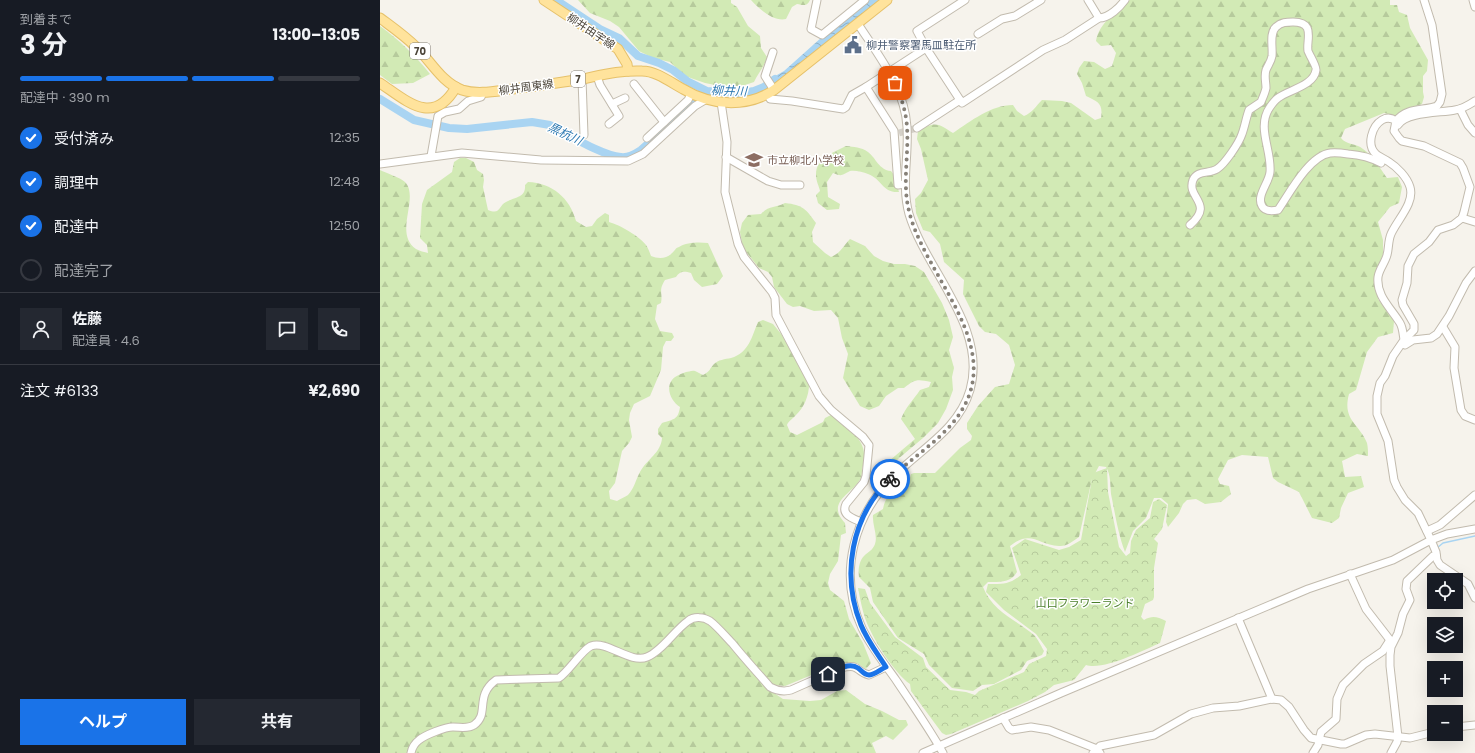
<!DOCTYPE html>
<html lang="ja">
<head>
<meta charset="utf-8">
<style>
	body { margin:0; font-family:Poppins,"Noto Sans JP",sans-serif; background:#242831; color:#f1f3f6; height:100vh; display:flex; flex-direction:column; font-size:15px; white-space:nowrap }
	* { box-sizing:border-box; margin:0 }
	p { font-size:13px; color:#9ea1a6 }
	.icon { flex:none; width:22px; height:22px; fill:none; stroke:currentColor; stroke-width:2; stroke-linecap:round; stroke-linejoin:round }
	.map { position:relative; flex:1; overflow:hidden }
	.sheet { display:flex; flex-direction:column; background:#171b24; width:380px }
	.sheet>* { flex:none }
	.controls { position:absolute; left:1047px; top:573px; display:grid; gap:8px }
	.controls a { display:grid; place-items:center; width:36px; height:36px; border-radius:0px; background:#171b24; box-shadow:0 4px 16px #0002; font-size:20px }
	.pin { position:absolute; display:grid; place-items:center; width:34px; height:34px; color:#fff; margin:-17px; border-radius:8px; box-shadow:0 2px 6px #0006 }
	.courier { position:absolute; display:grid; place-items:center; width:40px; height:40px; margin:-20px; border:3px solid #1a73e8; border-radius:50%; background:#fff; color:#222; box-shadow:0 1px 5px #0007 }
	.head em { font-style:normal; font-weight:700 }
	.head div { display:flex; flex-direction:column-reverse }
	.head { display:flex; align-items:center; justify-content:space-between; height:68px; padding:0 20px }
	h1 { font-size:26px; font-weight:700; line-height:30px }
	.bar { display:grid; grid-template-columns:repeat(4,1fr); gap:6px 4px; align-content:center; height:48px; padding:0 20px }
	.bar i { height:5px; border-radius:3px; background:#363941 }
	.bar .on { background:#1a73e8 }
	.bar p { grid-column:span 4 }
	.line { display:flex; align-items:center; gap:10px; padding:0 20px; border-top:1px solid #363941 }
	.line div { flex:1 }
	.round { display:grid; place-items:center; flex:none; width:42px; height:42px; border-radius:0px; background:#242831 }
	ol { padding:0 20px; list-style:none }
	li { display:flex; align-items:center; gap:12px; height:44px }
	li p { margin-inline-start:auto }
	li .icon { padding:4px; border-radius:50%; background:#1a73e8; color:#fff; stroke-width:4 }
	li:last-child { color:#9ea1a6 }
	li i { width:22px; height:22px; border:2px solid #363941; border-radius:50% }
	.action { display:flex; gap:8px; margin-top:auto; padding:8px 20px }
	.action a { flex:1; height:46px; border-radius:0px; background:#1a73e8; color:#fff; font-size:16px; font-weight:700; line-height:46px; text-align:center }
	.action a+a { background:#242831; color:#f1f3f6 }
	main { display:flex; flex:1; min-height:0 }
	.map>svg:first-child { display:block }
	.forest { fill:url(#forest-firs) }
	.park { fill:url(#park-crowns) }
	.water { fill:url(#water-waves) }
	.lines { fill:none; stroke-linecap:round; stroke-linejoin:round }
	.stream { stroke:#a9d4f2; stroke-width:1.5 }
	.river { stroke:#a9d4f2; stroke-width:8 }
	.minor-tunnel { stroke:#d4d0c8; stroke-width:7; stroke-dasharray:7 3.5; stroke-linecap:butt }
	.minor-casing { stroke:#c2bbae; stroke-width:9 }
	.major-casing { stroke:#e6c16a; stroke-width:11 }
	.minor { stroke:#fff; stroke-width:7 }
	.major { stroke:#ffe39c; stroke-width:9 }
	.done { stroke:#878178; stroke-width:4; stroke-dasharray:0 7.2 }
	.route { stroke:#1a73e8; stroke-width:5 }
	.labels { text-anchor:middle; stroke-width:3; stroke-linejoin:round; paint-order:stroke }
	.shield { fill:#fff; stroke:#817c74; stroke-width:1 }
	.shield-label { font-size:10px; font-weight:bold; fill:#4b4439 }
	.street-label { font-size:11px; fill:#4b4439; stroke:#fff }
	.service-label { font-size:11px; fill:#4e5e75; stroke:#fff; text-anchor:start }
	.education-label { font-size:11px; fill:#785e54; stroke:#fff; text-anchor:start }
	.park-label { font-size:11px; fill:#4a7f2a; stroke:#fff }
	.water-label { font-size:12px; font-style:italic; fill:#2e7ab2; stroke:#fff }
</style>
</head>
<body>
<main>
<section class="sheet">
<div class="head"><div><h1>3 分</h1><p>到着まで</p></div><em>13:00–13:05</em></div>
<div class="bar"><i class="on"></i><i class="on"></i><i class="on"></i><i></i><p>配達中 · 390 m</p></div>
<ol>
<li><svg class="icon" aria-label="check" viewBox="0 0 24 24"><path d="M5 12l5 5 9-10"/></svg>受付済み<p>12:35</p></li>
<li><svg class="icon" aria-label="check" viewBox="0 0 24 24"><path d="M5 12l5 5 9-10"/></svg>調理中<p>12:48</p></li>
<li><svg class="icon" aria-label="check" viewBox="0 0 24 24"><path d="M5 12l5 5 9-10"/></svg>配達中<p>12:50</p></li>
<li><i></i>配達完了</li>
</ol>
<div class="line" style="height:72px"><a class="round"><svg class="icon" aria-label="person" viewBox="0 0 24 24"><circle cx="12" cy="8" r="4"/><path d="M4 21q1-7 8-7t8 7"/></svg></a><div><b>佐藤</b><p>配達員 · 4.6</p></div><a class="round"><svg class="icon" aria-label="chat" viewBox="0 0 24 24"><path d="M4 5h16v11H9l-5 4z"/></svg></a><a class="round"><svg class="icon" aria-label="phone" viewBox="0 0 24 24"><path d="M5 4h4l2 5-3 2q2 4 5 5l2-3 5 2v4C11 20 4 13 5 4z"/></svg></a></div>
<div class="line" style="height:52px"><div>注文 #6133</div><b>¥2,690</b></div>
<div class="action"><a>ヘルプ</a><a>共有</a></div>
</section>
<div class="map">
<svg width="1095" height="753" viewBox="0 0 1095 753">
	<defs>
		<pattern id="forest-firs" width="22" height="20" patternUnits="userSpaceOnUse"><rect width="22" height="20" fill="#d2eab5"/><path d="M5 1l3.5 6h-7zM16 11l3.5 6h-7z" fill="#b6ca9c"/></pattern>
		<pattern id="park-crowns" width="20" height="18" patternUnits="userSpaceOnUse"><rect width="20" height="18" fill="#d2eab5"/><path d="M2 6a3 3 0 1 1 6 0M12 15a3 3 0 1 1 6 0" fill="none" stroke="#b6ca9c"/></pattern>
		<pattern id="water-waves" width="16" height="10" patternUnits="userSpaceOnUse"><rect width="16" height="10" fill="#a9d4f2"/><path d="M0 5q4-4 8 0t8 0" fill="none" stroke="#8caec5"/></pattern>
	</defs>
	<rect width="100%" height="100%" fill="#f6f3ec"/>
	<g class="forest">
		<path d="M198 0H351V3L357 7 368 26 380 36 381 48 387 57C385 66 378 73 374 82L362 86H340L325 83 305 76 290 62 273 58 259 51 239 27 230 21 210 13Z"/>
		<path d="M371 0H430C427 7 423 5 417 4L412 7 406 19C394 22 379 9 371 0Z"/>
		<path d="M750 0H1010V5H1017L1019 12 1027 15 1030 28 1048 60 1047 71 1043 76V92L1044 97 1042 104 1026 109 1016 116 1004 113 965 129 961 138C966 145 976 143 983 149 993 156 1000 168 1007 178L1018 177 1022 187 1019 203 1010 207 998 222 1003 240V254L995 276 998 299 1014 321 1013 333 998 337 987 352 976 390 969 394C962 420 979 423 987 443 988 447 988 452 988 456L977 454 962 461 965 477 981 476 984 487 968 493 961 508 959 518 952 523 932 518 919 492 898 482 893 478 888 457 862 455 848 460 838 479 840 484 849 486 851 494 841 502 825 504 816 499 807 500 803 504 799 513 788 527 786 522 788 504 781 498H774L766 518 753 531 745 552C738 534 735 513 731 494 730 485 731 475 726 467L719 466 712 479 699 537C693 541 686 547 679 546 658 545 651 529 630 546L637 572C631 583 619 582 608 582L603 587C613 612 635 619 654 635 658 639 661 646 664 651L662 655 647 661 641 670 614 684 602 685 593 691 572 688 549 665 544 654 518 638 493 602 490 588 479 577C478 570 479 561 484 556 488 552 493 550 495 544 498 535 492 525 493 515L503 509C508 486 519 497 528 484 529 481 530 477 531 474L534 473H555L580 448 591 440 592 436 587 429V423L598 406 615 387 629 384 635 365 629 345 616 334 605 332 599 326 583 294 584 280 564 262 560 244 550 232 543 230 536 213 535 199 541 193 548 180 541 149 537 139 538 131C555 121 558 123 573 133 591 121 611 105 633 105L637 111 644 116C652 113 656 106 662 100L682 101 691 103 715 120 721 118C723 104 719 102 706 96L702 83 697 74 699 68 704 61 714 62 725 69 732 66 736 53 731 45 721 46 716 41C719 23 737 11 750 0Z"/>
		<path d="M0 26C19 40 35 55 50 74L33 83 12 84 0 75Z"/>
		<path d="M466 146C474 147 481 147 488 152 496 158 499 170 511 171L514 175 519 192C502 193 502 179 488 174 483 172 475 170 470 171 461 175 463 177 453 173L447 182 448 197 460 204 459 209 447 210 438 203 436 195 440 191C439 186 436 181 436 175 436 157 453 153 466 146Z"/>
		<path d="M80 158H86L94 162 97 170 103 174 104 180 103 187 108 210C121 215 118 206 126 202 135 197 146 198 145 185L148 182C172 183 190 198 196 221L206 227 212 226 217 219 225 213 229 215V222C240 225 259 236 266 245 268 248 270 253 271 256 278 259 287 259 292 253 295 251 295 248 299 247 307 242 319 242 328 243L343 276 337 284 322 287 314 280 311 273C304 271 300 271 296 277L285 280C278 291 283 293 281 303L277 305 275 319 280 331 292 333 294 337 291 341H286L283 347 281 370 270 396 254 404 250 413 249 420 252 437 249 443 242 451 235 483 229 491 230 499 237 501C240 499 245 497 248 495 254 489 256 479 260 472 267 459 281 453 282 438L278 434V429L282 423C294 419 298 420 300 407 292 402 285 389 292 380 295 376 301 374 306 372 308 372 312 370 315 371 318 372 320 374 323 375 331 371 329 369 334 364 338 360 345 359 351 358 369 353 372 336 378 322L383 320 393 324 402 335 429 385C429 395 424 408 416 415 413 419 409 420 407 425L410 432 417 435 443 422 445 418 451 415C461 421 481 437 483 448 485 454 484 463 482 469 482 473 482 478 479 481 470 495 446 503 465 523L466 533 461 535 458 561 450 574 448 583 450 590 464 601 469 619 483 643 491 663 486 669 477 663H466L434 674 405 686 396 685 391 691 403 699 430 701 441 700 457 691 466 690 485 704 502 711 519 720H526L528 725 513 740 506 736 492 743 496 753H0V170C6 173 21 178 25 182 40 198 13 233 36 249 39 251 45 252 48 253L47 245 40 238 42 204 47 190 72 172 74 162Z"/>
		<path d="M405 203C423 205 426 209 436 223L432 232 433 242 445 253 451 257C462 252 462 247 470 239L485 246 494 256 503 261 514 264H525L535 266 544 272 562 303 569 320 573 337 569 350 574 368 572 377 573 390 566 409 558 423 543 438 518 459 500 477 496 474 509 461 535 439 521 419C525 408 534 399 540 390L549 387 551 382C537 379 535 379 524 388H518L506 396 499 406 489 410 480 406 463 378 468 354 462 338 458 318 451 310 434 311 420 306 413 307 407 304 394 287 392 277 388 272 379 268 363 248 360 232 362 223 368 215 381 214C389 205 396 208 405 203Z"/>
	</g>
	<path class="park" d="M727 468 728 492 739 547 746 556 750 553 751 541 756 530 770 518 773 502 779 499 787 505 782 529 774 539 778 543 774 568V597L773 600 765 604 761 617 764 620C773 615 777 617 786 621L780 643C764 650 723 671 706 665L694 680 674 685 665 692 648 701 571 734 566 735 562 733 531 691 530 684C514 673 492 638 485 618 482 609 480 598 478 588L485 589 490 603 515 637 543 658 546 667 570 690 586 692 595 695 599 691 644 672 649 664 666 656 667 649 656 634 624 610 606 592 608 584C622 584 629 585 641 575L632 548 645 539 679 550 689 547 701 540 713 473Z"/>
	<polygon class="water" points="488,0 501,0 393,84 390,79 404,71 442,37"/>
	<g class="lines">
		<g class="stream">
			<polyline points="1057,548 1063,543 1095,536"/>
			<polyline points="968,684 977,676"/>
		</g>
		<g class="river">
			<polyline points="176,0 220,29 239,38 258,56 279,63 293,70 307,81 327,91 362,93 374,91 384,87 395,79"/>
			<path d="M0 99 34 120 69 128 87 129 152 122 170 125C188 134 222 156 241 157 248 158 255 154 261 150L324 94"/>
		</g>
		<polyline class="minor-tunnel" points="519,133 537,128"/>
		<g class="minor-casing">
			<g id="minor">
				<polyline points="437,0 431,29 442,35 485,0"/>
				<polyline points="708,0 719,18"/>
				<polyline points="1093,0 1095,7"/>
				<path d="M478 24C498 55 525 88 527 127 529 156 521 185 529 214 546 271 608 327 590 390 579 428 544 447 517 473 474 513 457 573 482 628 491 647 504 663 516 680 532 704 549 728 563 753"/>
				<polyline points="598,34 622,19 635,16 661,0"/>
				<path d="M546 48 582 103 663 50 685 40 719 18C729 18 740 7 745 0"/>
				<polyline points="393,52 385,76 394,90"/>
				<polyline points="217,76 220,85 239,116 229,124"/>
				<polyline points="202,79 204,135"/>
				<polyline points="254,84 284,122"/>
				<polyline points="388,94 390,99 412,101 463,109 466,107 472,95 486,87"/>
				<path d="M341 102 347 142 345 192 358 244 364 257 392 292 395 298 396 315 439 396 451 410 483 437 489 445 486 476 484 482 466 504C461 515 472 518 481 522"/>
				<polyline points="232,104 245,98"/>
				<polyline points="1080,109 1088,125 1095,133"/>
				<path d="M1016 121C1027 107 1043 111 1057 106L1060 102 1062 94 1052 25 1044 0"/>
				<path d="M1018 125C1026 112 1060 113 1075 110 1082 109 1089 105 1095 101"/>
				<polyline points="537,128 580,100"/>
				<polyline points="267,138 308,100 311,94"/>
				<polyline points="51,156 58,116 65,112 79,109 88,101 101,97 103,93"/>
				<polyline points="346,157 388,181 401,185 420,185"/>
				<polyline points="0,164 82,153 161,160 248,161 263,154 315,106 325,100"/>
				<polyline points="525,184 518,185 514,131 486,87 546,48 537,31 585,0"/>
				<polyline points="1082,218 1095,222"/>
				<path d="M810 225C835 203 806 198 813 180 817 170 829 174 837 169 845 164 859 143 862 134 865 126 866 118 869 110L881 102C883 97 885 93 886 88 886 82 884 76 886 70 888 65 891 62 892 56 893 47 889 33 896 27 901 22 907 22 913 22 936 22 926 40 928 51 930 56 937 67 936 70 934 86 908 90 898 98 895 100 892 104 890 107 876 127 892 150 890 172 889 183 876 196 882 206 885 212 893 211 898 210 909 194 929 156 950 153 956 152 962 153 968 154 981 155 990 157 1001 163"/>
				<polyline points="1063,327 1075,347 1074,368 1081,410 1085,416 1095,420"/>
				<path d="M1024 340C1023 334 1023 328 1020 323 1011 308 996 296 998 277 999 269 1005 263 1007 255 1009 248 1008 241 1011 234 1017 220 1035 203 1030 187 1027 177 1017 167 1009 162 1005 159 999 157 996 154 986 145 992 126 1002 120 1007 117 1012 118 1016 121L1014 131 1019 138 1022 141 1044 146 1080 163 1083 168 1090 187 1084 212 1082 218 1073 225 1058 230 1049 242 1034 254 1028 266 1027 283 1022 300 1023 305 1034 324V330L1024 340 1013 356 1005 376 1000 383 997 396V414L1008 441 1014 480 1017 487 1025 500 1038 513 1051 540 1056 552 1057 560 1060 565 1088 584 1095 598"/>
				<polyline points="1022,344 1025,345 1033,340 1051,338 1057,334 1069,316 1086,283 1095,271"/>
				<polyline points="1047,531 1060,525 1095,495"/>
				<polyline points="970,574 986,609 1010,640 1012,642"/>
				<polyline points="858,618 892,699"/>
				<polyline points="623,718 629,728 632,730 651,727 669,730 717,749 720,753"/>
				<polyline points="1076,727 1095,725"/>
				<path d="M31 753C32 748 35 743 39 740 45 735 65 727 73 727 81 727 88 729 94 725 110 714 94 696 116 680L179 678C189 671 202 650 211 646 227 640 250 664 267 657 282 651 294 631 308 621 314 616 324 617 330 621 338 627 345 636 352 643 364 658 377 672 390 687 397 691 403 692 411 690L461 668C481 663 475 672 489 675L506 667"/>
				<polyline points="543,753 681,693 928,589 1013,560 1051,540 1067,534 1095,529"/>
				<polyline points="713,753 720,746 725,745 774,735 811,714 833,708 859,706 892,699 901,700 909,707 924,730 931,738 961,744 965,744 986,735 995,734 1030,738 1054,732"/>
				<polyline points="933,753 938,745 941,732 956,719 957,699 963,685 984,664 1003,651 1010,640"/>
				<polyline points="1011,753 1017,742 1018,737 1010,666 1010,655 1011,647 1018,633 1023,614 1030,600 1026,589 1027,581 1053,556 1056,555"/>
			</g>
		</g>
		<g class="major-casing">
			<g id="major">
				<polyline points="164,0 238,49 247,64 248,71"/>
				<path d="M0 18C12 27 25 36 36 47 51 61 61 82 82 90 98 95 116 91 133 89 156 86 179 83 202 79 222 75 241 70 262 71 276 71 290 82 303 89 331 106 367 108 394 90L507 0"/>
				<path d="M0 83C27 101 53 127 76 87"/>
			</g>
		</g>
		<use href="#minor" class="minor"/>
		<use href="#major" class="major"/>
	</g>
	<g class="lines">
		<path class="done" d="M510 479C530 459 557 443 575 420 631 349 545 279 529 211 522 183 529 155 527 127 526 111 521 97 515 83"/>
		<path class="route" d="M448 674C456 670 469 662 478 668 482 671 484 675 489 675 494 675 501 669 506 667 497 653 487 640 481 625 461 575 471 517 510 479"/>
	</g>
	<defs>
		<g id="civic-bare" transform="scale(1.38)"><path d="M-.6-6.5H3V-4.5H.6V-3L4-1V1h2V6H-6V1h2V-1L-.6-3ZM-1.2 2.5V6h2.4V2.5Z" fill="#5c6f8a" stroke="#fff" stroke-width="2.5" paint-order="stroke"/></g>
		<g id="school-bare" transform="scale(1.38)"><path d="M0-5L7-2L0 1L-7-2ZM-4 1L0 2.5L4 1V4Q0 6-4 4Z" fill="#8d6e63" stroke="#fff" stroke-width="2.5" paint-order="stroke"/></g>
	</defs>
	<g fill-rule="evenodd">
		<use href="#civic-bare" x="473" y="45"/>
		<use href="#school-bare" x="374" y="160"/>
	</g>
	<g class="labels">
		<g class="shield">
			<rect x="30" y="43" width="20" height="16" rx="3"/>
			<rect x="191" y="71" width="14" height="16" rx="3"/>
		</g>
		<g class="shield-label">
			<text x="40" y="55">70</text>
			<text x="198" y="83">7</text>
		</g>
		<g class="street-label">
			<text transform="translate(211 31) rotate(34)" y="4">柳井由宇線</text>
			<text transform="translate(146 87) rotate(-8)" y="4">柳井周東線</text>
		</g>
		<g class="service-label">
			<text x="486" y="49">柳井警察署馬皿駐在所</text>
		</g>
		<g class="education-label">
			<text x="387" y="164">市立柳北小学校</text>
		</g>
		<g class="park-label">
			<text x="705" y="607">山口フラワーランド</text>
		</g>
		<g class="water-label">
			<text transform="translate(349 91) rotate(2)" y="4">柳井川</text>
			<text transform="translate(185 134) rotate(25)" y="4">黒杭川</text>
		</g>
	</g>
</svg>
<div class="controls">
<a><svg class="icon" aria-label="locate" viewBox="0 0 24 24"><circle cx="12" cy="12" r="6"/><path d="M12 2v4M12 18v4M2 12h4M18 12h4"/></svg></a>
<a><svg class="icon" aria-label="layers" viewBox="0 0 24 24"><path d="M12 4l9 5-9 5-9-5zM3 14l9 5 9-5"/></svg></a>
<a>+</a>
<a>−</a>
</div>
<div class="pin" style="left:515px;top:83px;background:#ea580c"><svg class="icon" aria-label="bag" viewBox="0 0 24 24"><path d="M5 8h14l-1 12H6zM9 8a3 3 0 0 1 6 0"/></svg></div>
<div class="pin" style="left:448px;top:674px;background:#1f2937"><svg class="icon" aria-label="home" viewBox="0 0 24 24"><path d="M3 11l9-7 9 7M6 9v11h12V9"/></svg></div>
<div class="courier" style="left:510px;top:479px"><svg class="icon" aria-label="bike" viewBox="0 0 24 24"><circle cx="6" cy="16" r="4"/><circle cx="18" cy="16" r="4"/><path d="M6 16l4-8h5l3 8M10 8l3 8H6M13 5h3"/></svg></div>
</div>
</main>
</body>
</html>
